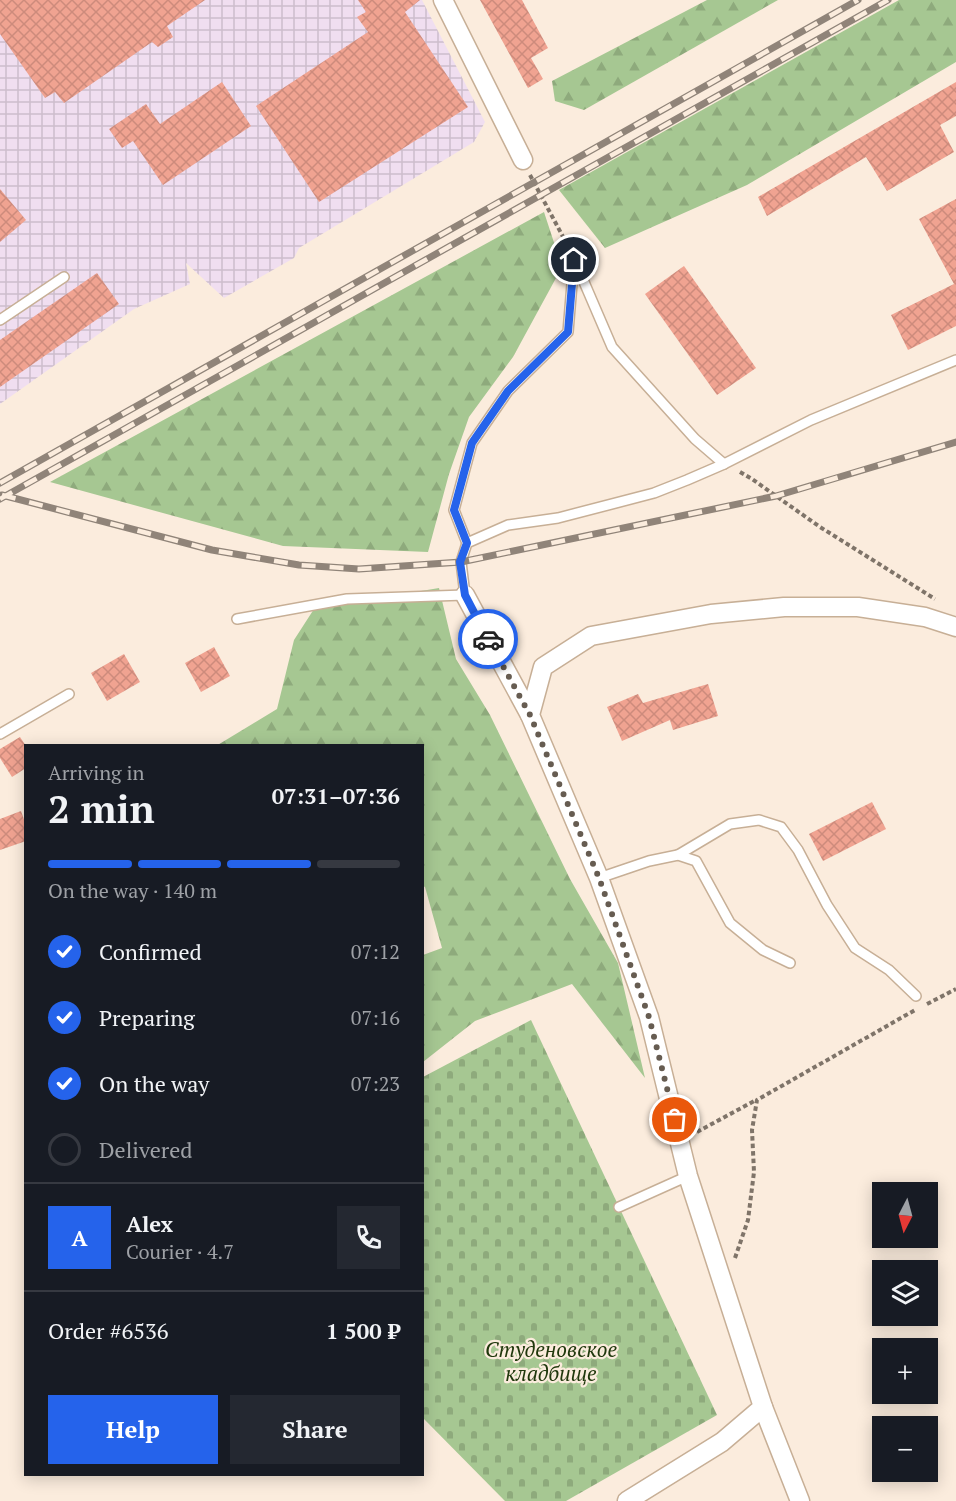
<!DOCTYPE html>
<html lang="en">
<head>
<meta charset="utf-8">
<style>
	body { margin:0; font-family:"PT Serif",serif; background:#242831; color:#f1f3f6; height:100vh; display:flex; flex-direction:column; font-size:22px; white-space:nowrap }
	* { box-sizing:border-box; margin:0 }
	p { font-size:20px; color:#9ea1a6 }
	.icon { flex:none; width:33px; height:33px; fill:none; stroke:currentColor; stroke-width:2; stroke-linecap:round; stroke-linejoin:round }
	.map { position:relative; flex:1; overflow:hidden }
	.side { position:absolute; left:24px; top:744px; width:400px; height:732px; display:flex; flex-direction:column; background:#171b24; border-radius:0px; box-shadow:0 3px 15px #0003 }
	.side>* { flex:none }
	.needle { width:39px; rotate:186deg }
	.controls { position:absolute; left:872px; top:1182px; display:grid; gap:12px }
	.controls a { display:grid; place-items:center; width:66px; height:66px; border-radius:0px; background:#171b24; box-shadow:0 3px 15px #0003; font-size:30px }
	.pin { position:absolute; display:grid; place-items:center; width:51px; height:51px; color:#fff; margin:-26px; border:3px solid #fff; border-radius:50%; box-shadow:0 2px 6px #0007 }
	.courier { position:absolute; display:grid; place-items:center; width:60px; height:60px; margin:-30px; border:4px solid #2563eb; border-radius:50%; background:#fff; color:#222; box-shadow:0 2px 8px #0007 }
	.head em { font-style:normal; font-weight:800 }
	.head div { display:flex; flex-direction:column-reverse }
	.head { display:flex; align-items:center; justify-content:space-between; height:102px; padding:0 24px }
	h1 { font-size:39px; font-weight:800; line-height:45px }
	.bar { display:grid; grid-template-columns:repeat(4,1fr); gap:9px 6px; align-content:center; height:72px; padding:0 24px }
	.bar i { height:8px; border-radius:4px; background:#363941 }
	.bar .current { background:#2563eb }
	.bar p { grid-column:span 4 }
	.line { display:flex; align-items:center; gap:15px; padding:0 24px; border-top:2px solid #363941 }
	.line div { flex:1 }
	.round { display:grid; place-items:center; flex:none; width:63px; height:63px; border-radius:0px; background:#242831 }
	ol { padding:0 24px; list-style:none }
	li { display:flex; align-items:center; gap:18px; height:66px }
	li p { margin-inline-start:auto }
	li .icon { padding:6px; border-radius:50%; background:#2563eb; color:#fff; stroke-width:4 }
	li:last-child { color:#9ea1a6 }
	li i { width:33px; height:33px; border:3px solid #363941; border-radius:50% }
	.cta { display:flex; gap:12px; margin-top:auto; padding:12px 24px }
	.cta a { flex:1; height:69px; border-radius:0px; background:#2563eb; color:#fff; font-size:24px; font-weight:800; line-height:69px; text-align:center }
	.cta a+a { background:#242831; color:#f1f3f6 }
	.map>svg:first-child { display:block }
	.industrial { fill:url(#industrial-grid) }
	.forest { fill:url(#forest-firs) }
	.cemetery { fill:url(#cemetery-stones) }
	.building { fill:url(#building-cross-hatch) }
	.lines { fill:none; stroke-linecap:round; stroke-linejoin:round }
	.service-casing { stroke:#c7af96; stroke-width:12 }
	.minor-casing { stroke:#c7af96; stroke-width:21 }
	.path { stroke:#7f7469; stroke-width:4; stroke-dasharray:4.5 3; stroke-linecap:butt }
	.service { stroke:#fff; stroke-width:9 }
	.minor { stroke:#fff; stroke-width:18 }
	.rail-casing { stroke:#908479; stroke-width:7 }
	.rail { stroke:#fbecdd; stroke-width:4.5; stroke-dasharray:14; stroke-linecap:butt }
	.done { stroke:#665c51; stroke-width:6; stroke-dasharray:0 10.8 }
	.route { stroke:#2563eb; stroke-width:8 }
	.labels { text-anchor:middle; stroke-width:4.5; stroke-linejoin:round; paint-order:stroke }
	.park-label { font-size:21px; font-style:italic; fill:#20380c; stroke:#fbecdd }
</style>
</head>
<body>
<div class="map">
<svg width="956" height="1501" viewBox="0 0 956 1501">
	<defs>
		<pattern id="industrial-grid" width="8" height="8" patternUnits="userSpaceOnUse" patternTransform="scale(1.5)"><rect width="8" height="8" fill="#f0def0"/><path d="M0 4h8M4 0v8" fill="none" stroke="#cdbdcc"/></pattern>
		<pattern id="forest-firs" width="22" height="20" patternUnits="userSpaceOnUse" patternTransform="scale(1.5)"><rect width="22" height="20" fill="#a6c792"/><path d="M5 1l3.5 6h-7zM16 11l3.5 6h-7z" fill="#8eaa7c"/></pattern>
		<pattern id="cemetery-stones" width="16" height="16" patternUnits="userSpaceOnUse" patternTransform="scale(1.5)"><rect width="16" height="16" fill="#a6c792"/><path d="M2 7V4a2 2 0 0 1 4 0v3zM10 15v-3a2 2 0 0 1 4 0v3z" fill="#8eaa7c"/></pattern>
		<pattern id="building-cross-hatch" width="8" height="8" patternUnits="userSpaceOnUse" patternTransform="scale(1.5)"><rect width="8" height="8" fill="#f0a391"/><path d="M0 0l8 8M0 8l8-8" fill="none" stroke="#cd8b7c"/></pattern>
	</defs>
	<rect width="100%" height="100%" fill="#fbecdd"/>
	<polygon class="industrial" points="0,0 422,0 485,122 474,142 299,248 294,258 224,298 186,263 190,284 134,309 0,404"/>
	<g class="forest">
		<polygon points="707,0 778,0 584,110 555,101 552,81"/>
		<polygon points="899,0 956,0 956,62 747,185 605,248 559,190"/>
		<polygon points="544,212 562,267 513,357 469,417 449,474 428,552 283,546 50,482"/>
		<polygon points="439,588 456,659 490,715 570,879 618,963 645,1078 572,984 475,1021 423,1062 423,955 442,948 425,887 423,886 423,746 216,746 277,709 294,640 314,609"/>
	</g>
	<polygon class="cemetery" points="531,1020 717,1415 566,1501 505,1501 423,1418 423,1077"/>
	<g class="building">
		<polygon points="0,0 205,0 167,26 173,37 158,47 152,42 64,103 55,92 45,98 0,34"/>
		<polygon points="358,0 420,0 405,12 468,107 319,202 256,106 368,32 357,17 366,12"/>
		<polygon points="480,0 522,0 548,48 531,58 543,79 528,88"/>
		<polygon points="222,82 251,126 163,185 133,141 122,148 109,129 146,104 160,124"/>
		<polygon points="956,82 956,116 940,125 954,152 887,191 866,157 767,216 758,197"/>
		<polygon points="0,189 26,220 0,242"/>
		<polygon points="956,199 956,326 908,350 891,315 954,284 919,219"/>
		<polygon points="684,266 756,368 717,395 645,294"/>
		<polygon points="97,273 119,304 0,387 0,340"/>
		<polygon points="214,647 230,676 201,692 185,663"/>
		<polygon points="124,654 140,682 107,701 91,673"/>
		<polygon points="708,684 718,716 673,730 670,720 622,741 607,707 638,694 643,703"/>
		<polygon points="20,737 26,746 26,768 12,777 0,758 0,749"/>
		<polygon points="872,802 886,829 823,861 809,834"/>
		<polygon points="21,811 26,825 26,841 0,850 0,819"/>
	</g>
	<g class="lines">
		<g class="service-casing">
			<g id="service">
				<polyline points="575,261 612,347 695,439 724,464"/>
				<polyline points="0,320 64,277"/>
				<polyline points="467,543 454,510 472,443 508,391 568,332 574,260"/>
				<polyline points="237,619 347,599 465,595 461,562 467,543 508,525 558,518 654,493 687,480 724,464 811,420 956,360"/>
				<polyline points="0,734 69,694"/>
				<polyline points="678,855 730,824 759,820 781,827 798,850 827,905 855,948 889,970 916,996"/>
				<polyline points="599,878 649,861 678,855 696,861 730,923 763,950 790,963"/>
				<polyline points="619,1207 688,1176"/>
			</g>
		</g>
		<g class="minor-casing">
			<g id="minor">
				<polyline points="443,0 523,160"/>
				<polyline points="465,595 530,715"/>
				<polyline points="763,1407 800,1501"/>
				<polyline points="627,1501 722,1442 763,1407 688,1176 649,1017 599,878 530,715 543,667 591,636 711,614 784,607 858,607 925,617 956,627"/>
			</g>
		</g>
		<g class="path">
			<polyline points="530,175 569,248"/>
			<polyline points="740,472 752,479 820,527 935,599"/>
			<polyline points="927,1004 956,989"/>
			<polyline points="697,1132 756,1100"/>
			<polyline points="735,1258 748,1220 754,1172 752,1130 757,1100 915,1010"/>
		</g>
		<use href="#service" class="service"/>
		<use href="#minor" class="minor"/>
		<g class="rail-casing">
			<g id="rail">
				<polyline points="0,483 858,0"/>
				<polyline points="2,495 212,550 299,565 359,569 461,562 776,496 956,442"/>
				<polyline points="0,499 888,0"/>
			</g>
		</g>
		<use href="#rail" class="rail"/>
	</g>
	<g class="lines">
		<polyline class="done" points="488,639 530,715 599,878 649,1017 675,1120"/>
		<polyline class="route" points="488,639 465,595 460,562 467,543 454,510 472,443 508,391 568,332 574,260"/>
	</g>
	<g class="labels">
		<g class="park-label">
			<text x="551" y="1357">Студеновское<tspan x="551" dy="24">кладбище</tspan></text>
		</g>
	</g>
</svg>
<div class="controls">
<a><svg class="needle" viewBox="-14 -14 28 28"><path d="M0-13l5 13h-10z" fill="#e53935"/><path d="M0 13l5-13h-10z" fill="#9ea1a6"/></svg></a>
<a><svg class="icon" aria-label="layers" viewBox="0 0 24 24"><path d="M12 4l9 5-9 5-9-5zM3 14l9 5 9-5"/></svg></a>
<a>+</a>
<a>−</a>
</div>
<div class="pin" style="left:675px;top:1120px;background:#ea580c"><svg class="icon" aria-label="bag" viewBox="0 0 24 24"><path d="M5 8h14l-1 12H6zM9 8a3 3 0 0 1 6 0"/></svg></div>
<div class="pin" style="left:574px;top:260px;background:#1f2937"><svg class="icon" aria-label="home" viewBox="0 0 24 24"><path d="M3 11l9-7 9 7M6 9v11h12V9"/></svg></div>
<div class="courier" style="left:488px;top:639px"><svg class="icon" aria-label="car" viewBox="0 0 24 24"><path d="M5 17H2v-5l4-1 3-4h7l3 4 3 1v5h-3M9 17h6M6 11h13"/><circle cx="7" cy="17" r="2"/><circle cx="17" cy="17" r="2"/></svg></div>
<section class="side">
<div class="head"><div><h1>2 min</h1><p>Arriving in</p></div><em>07:31–07:36</em></div>
<div class="bar"><i class="current"></i><i class="current"></i><i class="current"></i><i></i><p>On the way · 140 m</p></div>
<ol>
<li><svg class="icon" aria-label="check" viewBox="0 0 24 24"><path d="M5 12l5 5 9-10"/></svg>Confirmed<p>07:12</p></li>
<li><svg class="icon" aria-label="check" viewBox="0 0 24 24"><path d="M5 12l5 5 9-10"/></svg>Preparing<p>07:16</p></li>
<li><svg class="icon" aria-label="check" viewBox="0 0 24 24"><path d="M5 12l5 5 9-10"/></svg>On the way<p>07:23</p></li>
<li><i></i>Delivered</li>
</ol>
<div class="line" style="height:108px"><b class="round" style="background:#2563eb;color:#fff">A</b><div><b>Alex</b><p>Courier · 4.7</p></div><a class="round"><svg class="icon" aria-label="phone" viewBox="0 0 24 24"><path d="M5 4h4l2 5-3 2q2 4 5 5l2-3 5 2v4C11 20 4 13 5 4z"/></svg></a></div>
<div class="line" style="height:78px"><div>Order #6536</div><b>1 500 ₽</b></div>
<div class="cta"><a>Help</a><a>Share</a></div>
</section>
</div>
</body>
</html>
